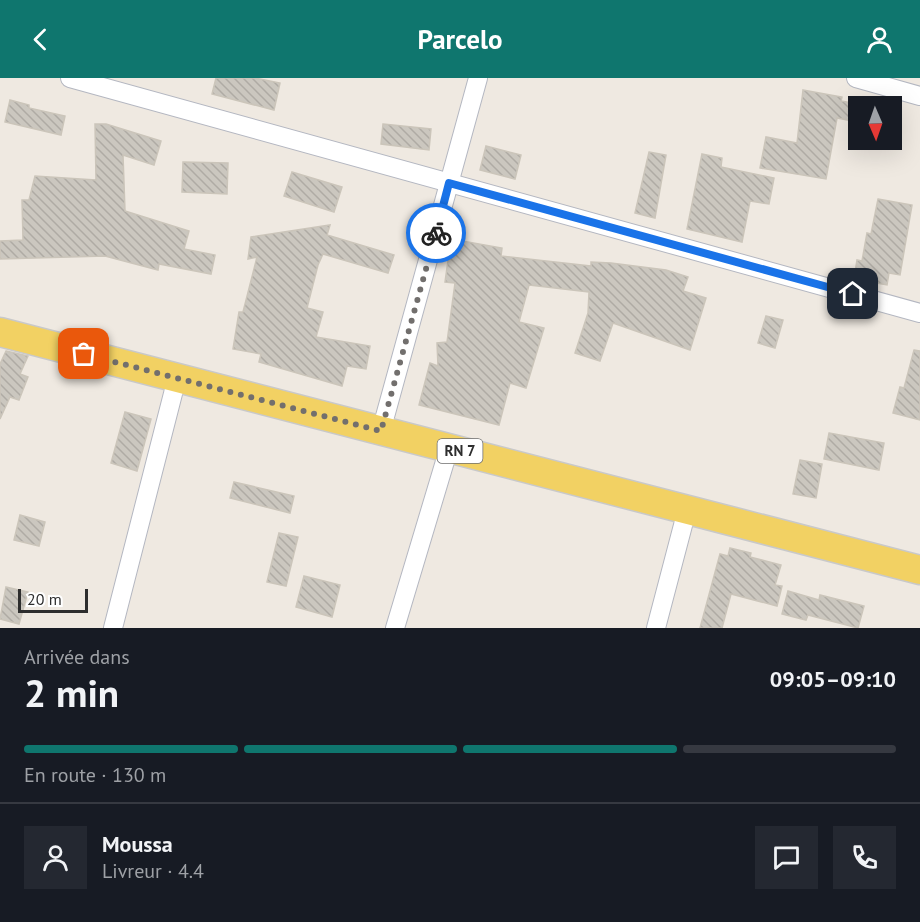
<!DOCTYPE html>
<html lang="fr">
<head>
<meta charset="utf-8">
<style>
	body { margin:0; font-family:"PT Sans",sans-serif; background:#242831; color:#f1f3f6; height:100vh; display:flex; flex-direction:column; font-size:22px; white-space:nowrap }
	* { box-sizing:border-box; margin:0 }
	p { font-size:20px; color:#9ea1a6 }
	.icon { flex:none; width:33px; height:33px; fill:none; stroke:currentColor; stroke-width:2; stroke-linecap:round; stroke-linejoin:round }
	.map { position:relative; height:550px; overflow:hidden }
	.panel { display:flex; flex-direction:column; background:#171b24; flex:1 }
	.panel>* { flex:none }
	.needle { width:39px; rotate:178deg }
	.tools { position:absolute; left:848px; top:18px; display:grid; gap:12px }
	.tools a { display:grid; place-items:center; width:54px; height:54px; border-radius:0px; background:#171b24; box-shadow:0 6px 24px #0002; font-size:30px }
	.scale { position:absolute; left:18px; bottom:15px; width:70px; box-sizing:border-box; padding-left:6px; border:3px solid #2e2e2e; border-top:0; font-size:16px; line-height:21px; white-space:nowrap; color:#2e2e2e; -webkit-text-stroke:4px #fff; paint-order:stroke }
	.pin { position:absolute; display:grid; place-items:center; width:51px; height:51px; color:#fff; margin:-26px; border-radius:12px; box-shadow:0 3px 9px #0006 }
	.courier { position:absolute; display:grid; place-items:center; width:60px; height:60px; margin:-30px; border:4px solid #1a73e8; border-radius:50%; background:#fff; color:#222; box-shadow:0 2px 8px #0007 }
	.summary em { font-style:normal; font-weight:700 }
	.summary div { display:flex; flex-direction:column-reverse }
	.summary { display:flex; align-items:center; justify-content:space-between; height:102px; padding:0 24px }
	h1 { font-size:39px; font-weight:700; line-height:45px }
	.bar { display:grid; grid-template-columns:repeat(4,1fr); gap:9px 6px; align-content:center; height:72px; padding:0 24px }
	.bar i { height:8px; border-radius:4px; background:#363941 }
	.bar .active { background:#0f766e }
	.bar p { grid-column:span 4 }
	.line { display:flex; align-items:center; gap:15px; padding:0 24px; border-top:2px solid #363941 }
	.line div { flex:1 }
	.round { display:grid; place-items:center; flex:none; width:63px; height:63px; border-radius:0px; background:#242831 }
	header { display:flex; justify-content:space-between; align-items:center; height:78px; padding:0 24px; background:#0f766e; color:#fff; font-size:27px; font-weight:700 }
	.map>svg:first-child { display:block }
	.building { fill:url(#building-back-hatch); stroke:#cbc5ba; stroke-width:1.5 }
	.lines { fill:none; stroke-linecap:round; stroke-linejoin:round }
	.minor-casing { stroke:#b4b7c1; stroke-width:20 }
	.primary-casing { stroke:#c9c9c9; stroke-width:31 }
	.minor { stroke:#fff; stroke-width:18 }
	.primary { stroke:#f2d163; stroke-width:28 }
	.done { stroke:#726f6d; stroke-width:6; stroke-dasharray:0 10.8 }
	.route { stroke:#1a73e8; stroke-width:8 }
	.labels { text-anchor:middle; stroke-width:4.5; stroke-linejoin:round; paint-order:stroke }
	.shield { fill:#fff; stroke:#6d6d6d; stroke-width:1.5 }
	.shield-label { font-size:15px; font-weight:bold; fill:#2e2e2e }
</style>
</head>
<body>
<header><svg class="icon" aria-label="back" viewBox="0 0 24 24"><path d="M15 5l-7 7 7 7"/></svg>Parcelo<svg class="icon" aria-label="person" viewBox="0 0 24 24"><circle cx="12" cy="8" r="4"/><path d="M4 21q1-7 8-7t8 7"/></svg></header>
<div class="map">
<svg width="920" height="550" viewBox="0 0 920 550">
	<defs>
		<pattern id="building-back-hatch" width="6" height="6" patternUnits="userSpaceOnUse" patternTransform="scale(1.5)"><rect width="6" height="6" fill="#cbc7bf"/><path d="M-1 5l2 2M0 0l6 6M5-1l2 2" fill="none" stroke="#afaba4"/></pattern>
	</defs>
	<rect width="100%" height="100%" fill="#efe9e1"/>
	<g class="building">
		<polygon points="216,0 255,0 280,5 274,32 212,16"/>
		<polygon points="803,12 842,19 841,23 869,28 858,28 858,44 837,40 826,101 760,90 766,59 797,65"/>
		<polygon points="10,22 29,27 29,30 65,38 61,57 5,44"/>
		<polygon points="95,46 106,46 161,63 154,87 123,77 125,133 189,153 184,171 215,177 211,196 159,186 158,192 105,178 0,181 0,163 23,162 22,122 29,122 35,98 96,102"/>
		<polygon points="383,46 431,51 429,72 381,66"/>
		<polygon points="486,68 521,77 515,101 480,92"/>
		<polygon points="649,74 666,77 655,140 635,135"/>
		<polygon points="702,76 722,80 721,89 774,100 769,126 750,123 742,164 687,151"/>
		<polygon points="183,84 228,85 227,116 182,114"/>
		<polygon points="292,94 342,109 334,134 284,118"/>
		<polygon points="878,121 912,127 900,197 889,195 887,207 854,201 857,182 862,183 867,155 871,156"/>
		<polygon points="330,147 327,157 394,177 388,195 323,176 318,187 307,230 323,234 316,259 370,268 366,291 347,288 342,308 259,284 261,276 233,271 239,234 243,234 257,179 248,181 251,159"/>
		<polygon points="451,161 502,170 501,178 591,188 591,184 611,185 666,192 688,199 683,213 706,220 690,272 613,245 600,283 575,275 588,235 589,214 529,207 519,244 544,250 526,310 510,305 499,347 419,327 430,285 438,288 437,265 447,264 455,205 445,204"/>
		<polygon points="766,238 783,242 775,270 758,265"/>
		<polygon points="914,272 920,273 920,342 893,335 900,309 904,310"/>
		<polygon points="6,273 28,278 20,296 28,299 19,322 10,319 0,341 0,286"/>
		<polygon points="125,334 151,341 137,393 111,385"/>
		<polygon points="829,355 884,365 879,392 824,381"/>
		<polygon points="800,382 822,386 816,420 793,416"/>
		<polygon points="234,404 294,418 290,435 230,420"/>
		<polygon points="20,437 45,444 39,468 14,462"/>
		<polygon points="279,455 298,459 286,508 267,504"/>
		<polygon points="730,470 751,475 750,479 781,487 775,507 782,508 777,528 731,516 722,550 700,550 720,476 728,478"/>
		<polygon points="304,498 340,507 332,539 296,529"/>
		<polygon points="6,509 28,514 19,546 0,541"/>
		<polygon points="788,513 819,522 820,517 864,528 858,550 808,537 806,542 782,536"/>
	</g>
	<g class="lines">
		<g class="minor-casing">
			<g id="minor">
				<polyline points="70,0 920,235"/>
				<polyline points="856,0 920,18"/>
				<polyline points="381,353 478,0"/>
				<polyline points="113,550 177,300"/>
				<polyline points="395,550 449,370"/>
				<polyline points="656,550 687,432"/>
			</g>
		</g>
		<g class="primary-casing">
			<polyline id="primary" points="0,254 920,492"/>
		</g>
		<use href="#minor" class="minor"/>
		<use href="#primary" class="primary"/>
	</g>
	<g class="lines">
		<polyline class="done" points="84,276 381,353 436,155"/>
		<polyline class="route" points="436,155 449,105 853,216"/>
	</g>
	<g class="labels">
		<rect class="shield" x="437.5" y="361" width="45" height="24" rx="4.5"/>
		<g class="shield-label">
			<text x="460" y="378">RN 7</text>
		</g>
	</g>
</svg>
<div class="tools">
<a><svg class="needle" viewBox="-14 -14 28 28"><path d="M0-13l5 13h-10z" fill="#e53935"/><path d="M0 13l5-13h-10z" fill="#9ea1a6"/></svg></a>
</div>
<div class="scale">20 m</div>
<div class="pin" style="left:84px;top:276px;background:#ea580c"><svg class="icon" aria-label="bag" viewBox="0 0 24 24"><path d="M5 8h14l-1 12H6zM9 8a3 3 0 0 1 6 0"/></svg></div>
<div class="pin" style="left:853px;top:216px;background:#1f2937"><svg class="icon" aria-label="home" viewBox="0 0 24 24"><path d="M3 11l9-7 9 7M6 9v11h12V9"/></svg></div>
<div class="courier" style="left:436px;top:155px"><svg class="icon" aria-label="bike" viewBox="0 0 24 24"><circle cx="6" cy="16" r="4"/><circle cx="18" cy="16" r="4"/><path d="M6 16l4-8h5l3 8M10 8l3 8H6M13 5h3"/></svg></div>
</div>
<section class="panel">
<div class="summary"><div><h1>2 min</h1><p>Arrivée dans</p></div><em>09:05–09:10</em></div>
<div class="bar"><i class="active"></i><i class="active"></i><i class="active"></i><i></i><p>En route · 130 m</p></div>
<div class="line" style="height:108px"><a class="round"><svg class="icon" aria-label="person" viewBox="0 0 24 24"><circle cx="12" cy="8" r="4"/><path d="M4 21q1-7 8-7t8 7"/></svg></a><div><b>Moussa</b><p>Livreur · 4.4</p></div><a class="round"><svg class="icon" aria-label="chat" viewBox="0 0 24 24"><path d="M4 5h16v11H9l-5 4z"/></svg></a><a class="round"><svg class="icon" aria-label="phone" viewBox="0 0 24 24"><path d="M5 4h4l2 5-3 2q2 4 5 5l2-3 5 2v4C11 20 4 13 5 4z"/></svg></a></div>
</section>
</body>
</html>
